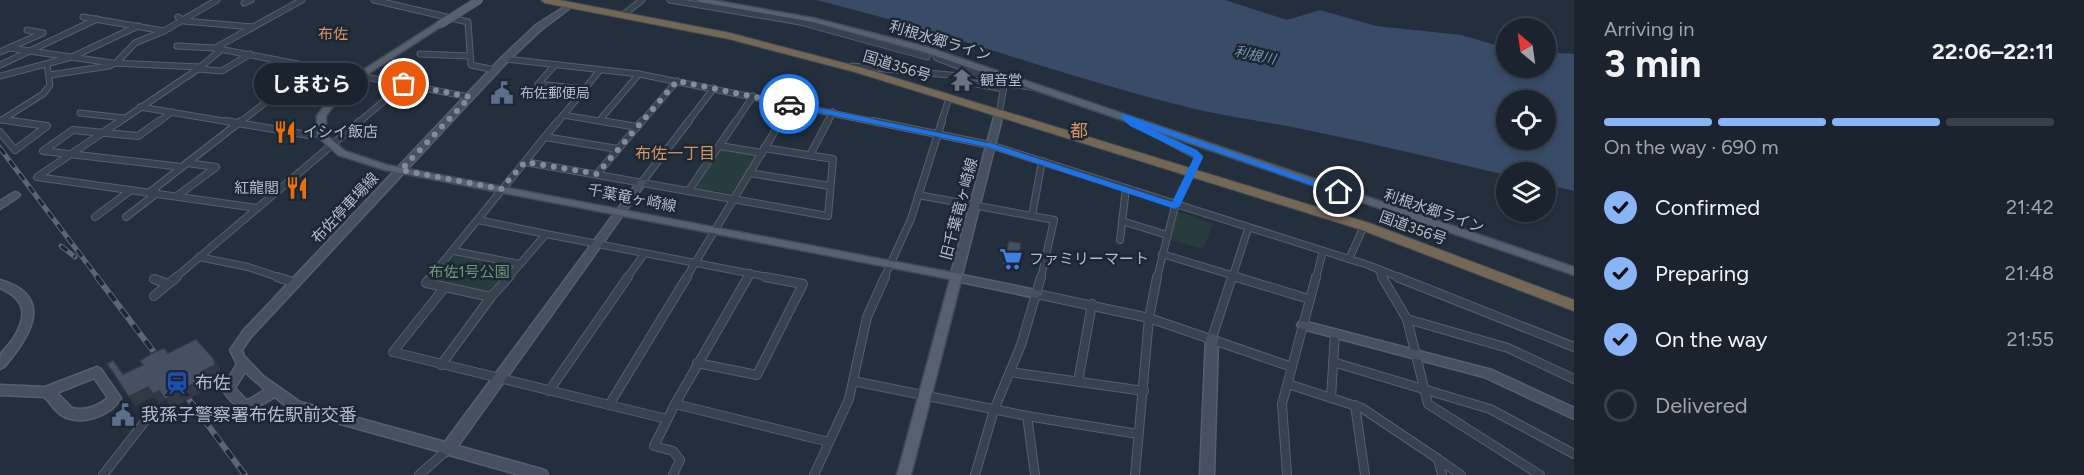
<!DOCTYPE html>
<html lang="en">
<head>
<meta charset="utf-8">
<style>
	body { margin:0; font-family:Figtree,"Noto Sans JP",sans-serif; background:#282f3a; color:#f1f3f6; height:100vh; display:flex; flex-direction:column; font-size:22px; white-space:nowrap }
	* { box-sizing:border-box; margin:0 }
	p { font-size:20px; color:#a0a4aa }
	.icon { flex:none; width:33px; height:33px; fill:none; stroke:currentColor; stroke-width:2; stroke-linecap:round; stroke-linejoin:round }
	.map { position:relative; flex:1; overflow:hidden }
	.side { display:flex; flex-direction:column; background:#1b232e; width:510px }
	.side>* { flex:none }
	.needle { width:39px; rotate:331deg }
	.controls { position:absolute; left:1496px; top:18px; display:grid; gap:12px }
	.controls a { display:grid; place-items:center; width:60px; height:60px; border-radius:50%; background:#1b232e; box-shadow:0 3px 9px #0003,0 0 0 2px #39404a; font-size:30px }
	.pin { position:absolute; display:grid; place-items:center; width:51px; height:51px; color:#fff; margin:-26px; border:3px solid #fff; border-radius:50%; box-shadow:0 2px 6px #0007 }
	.courier { position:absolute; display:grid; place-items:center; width:60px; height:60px; margin:-30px; border:4px solid #1a73e8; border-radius:50%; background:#fff; color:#222; box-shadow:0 2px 8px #0007 }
	.bubble { position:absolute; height:42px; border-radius:21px; background:#1b232e; box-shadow:0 3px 9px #0003,0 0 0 2px #39404a; font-size:20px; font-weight:700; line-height:42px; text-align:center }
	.summary em { font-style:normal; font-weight:700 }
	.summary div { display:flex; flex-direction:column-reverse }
	.summary { display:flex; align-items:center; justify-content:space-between; height:102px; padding:0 30px }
	h1 { font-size:39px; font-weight:700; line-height:45px }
	.bar { display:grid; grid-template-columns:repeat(4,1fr); gap:9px 6px; align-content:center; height:72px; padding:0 30px }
	.bar i { height:8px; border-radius:4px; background:#39404a }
	.bar .selected { background:#8ab4f8 }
	.bar p { grid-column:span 4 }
	ol { padding:0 30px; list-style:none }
	li { display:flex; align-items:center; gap:18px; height:66px }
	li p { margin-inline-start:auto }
	li .icon { padding:6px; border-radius:50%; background:#8ab4f8; color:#111; stroke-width:4 }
	li:last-child { color:#a0a4aa }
	li i { width:33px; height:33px; border:3px solid #39404a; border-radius:50% }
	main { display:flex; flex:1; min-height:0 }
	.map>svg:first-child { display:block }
	.green { fill:#263c3f }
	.water { fill:#394c67; fill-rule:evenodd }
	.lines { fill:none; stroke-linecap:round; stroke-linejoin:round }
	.street-far2-casing { stroke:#565f6c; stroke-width:7 }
	.street-far1-casing { stroke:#565f6c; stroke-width:8 }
	.street-casing { stroke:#565f6c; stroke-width:10 }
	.secondary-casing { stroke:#565f6c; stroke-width:3 }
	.primary-casing { stroke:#414a57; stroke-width:3 }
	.highway-casing { stroke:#434c59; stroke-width:2 }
	.street-far2 { stroke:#38414e; stroke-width:5 }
	.street-far1 { stroke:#38414e; stroke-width:6 }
	.street { stroke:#38414e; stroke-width:8 }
	.secondary { fill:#465061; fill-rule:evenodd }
	.primary { fill:#56606e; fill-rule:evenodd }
	.highway { fill:#746855; fill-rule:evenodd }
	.rail-far1-casing { stroke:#5a6575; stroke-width:5 }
	.rail-casing { stroke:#5a6575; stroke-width:6 }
	.rail-far1 { stroke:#1d2633; stroke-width:3; stroke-dasharray:8; stroke-linecap:butt }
	.rail { stroke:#1d2633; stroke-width:4; stroke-dasharray:10; stroke-linecap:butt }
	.primary-bridge-casing { stroke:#414a57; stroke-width:9; stroke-linecap:butt }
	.primary-bridge { stroke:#56606e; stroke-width:8 }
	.wall { fill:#3b4654 }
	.shaded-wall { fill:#303945 }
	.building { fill:#455162; stroke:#303945; stroke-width:1.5 }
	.route { fill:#1a73e8 }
	.done { stroke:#828b98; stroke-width:6; stroke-dasharray:0 10.8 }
	.labels { text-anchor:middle; stroke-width:5; stroke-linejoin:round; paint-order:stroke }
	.far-water-label { font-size:14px; font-style:italic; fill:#7c92b1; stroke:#1d2633 }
	.far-poi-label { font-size:14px; fill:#b4bcc9; stroke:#1d2633; text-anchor:start }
	.far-quarter-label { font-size:15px; fill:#d59563; stroke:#1d2633 }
	.street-label { font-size:15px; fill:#b4bcc9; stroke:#1d2633 }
	.poi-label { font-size:15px; fill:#b4bcc9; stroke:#1d2633; text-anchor:start }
	.park-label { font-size:15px; fill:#6b9a76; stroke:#1d2633 }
	.neighbourhood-label { font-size:16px; fill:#d59563; stroke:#1d2633 }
	.quarter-label { font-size:18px; fill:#d59563; stroke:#1d2633 }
	.near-poi-label { font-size:18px; fill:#b4bcc9; stroke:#1d2633; text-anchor:start }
</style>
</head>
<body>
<main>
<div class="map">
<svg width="1574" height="475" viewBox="0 0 1574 475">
	<rect width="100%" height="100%" fill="#242f3e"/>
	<g class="green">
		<polygon points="723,147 758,153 733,193 695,189"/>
		<polygon points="1177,211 1213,224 1203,249 1168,239"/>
		<polygon points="456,254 515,266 491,293 435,281"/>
	</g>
	<path class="water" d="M816 0H1225L1287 20 1320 10 1376 26 1461 35 1506 48V68H1545V52L1574 54V191L1545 184V172H1506V175C1438 159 1370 143 1302 129 1267 122 1230 117 1195 109 1067 78 944 31 816 0ZM1506 100H1545V140H1506Z"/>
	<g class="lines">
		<g class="street-far2-casing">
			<g id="street-far2">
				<polyline points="374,0 468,22 471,65 495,70"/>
				<polyline points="670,0 800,22 927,57"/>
				<polyline points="244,3 251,0"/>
				<polyline points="623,15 642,0"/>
				<polyline points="83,17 164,31 217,0"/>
				<polyline points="178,17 184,21 253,27"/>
				<polyline points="27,30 43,33 9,48 112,63 200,67"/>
				<polyline points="177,46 214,48 470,97"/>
				<polyline points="215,48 302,0"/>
				<polyline points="0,52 9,48"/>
				<polyline points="933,52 937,58 1004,84 1031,87"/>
				<polyline points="420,54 469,56"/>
				<polyline points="505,59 639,74 880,123"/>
				<polyline points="0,65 97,19"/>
				<polyline points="555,65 538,84 585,89"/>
				<polyline points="852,66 993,79"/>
				<polyline points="198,69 222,71 250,54"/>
				<polyline points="50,75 109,66 116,63 135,43 164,31"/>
				<polyline points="0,76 72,57 138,26"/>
				<polyline points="972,83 1003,89"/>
				<polyline points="140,107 235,123"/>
				<polyline points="80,113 124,118"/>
				<polyline points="999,114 1004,86"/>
				<polyline points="563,115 611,123"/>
				<polyline points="1125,118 1135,123"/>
				<polyline points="2,120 43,94 50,85 47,64"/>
				<polyline points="2,120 23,123"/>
				<polyline points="599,121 639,74"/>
				<polyline points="118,123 198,69 222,49"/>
				<polyline points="157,123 172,112"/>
				<polyline points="239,123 292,82"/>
				<polyline points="358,123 404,84"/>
				<polyline points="557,123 600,70"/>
				<polyline points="641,123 677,81"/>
				<polyline points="687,123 714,88"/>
				<polyline points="735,123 753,96"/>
				<polyline points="780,123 791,104"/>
				<polyline points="827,123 833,112"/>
				<polyline points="941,123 949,98"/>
			</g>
		</g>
		<g class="street-far1-casing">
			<g id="street-far1">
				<polyline points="120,121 37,177 257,208"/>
				<polyline points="159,121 138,136 73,130 43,151 182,167"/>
				<polyline points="226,121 308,135 322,132"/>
				<polyline points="602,121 637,127"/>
				<polyline points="873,121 990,145 1368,265 1401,278"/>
				<polyline points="1132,121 1199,157 1175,206 1157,278"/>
				<polyline points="0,132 15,150 47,126 12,121"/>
				<polyline points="545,137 618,149"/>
				<polyline points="720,146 762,153"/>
				<polyline points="810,155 828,121"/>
				<polyline points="525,162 828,216 833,159 764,148"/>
				<polyline points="749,173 830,186"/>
				<polyline points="597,174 642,121"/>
				<polyline points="642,182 689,121"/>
				<polyline points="689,190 736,121"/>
				<polyline points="150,192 241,121"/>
				<polyline points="918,195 1054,220 1041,278"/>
				<polyline points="177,196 216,167 187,163"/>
				<polyline points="1032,216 1042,161"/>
				<polyline points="95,217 131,190"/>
				<polyline points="126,217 157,193"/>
				<polyline points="478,220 546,234 508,278"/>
				<polyline points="1122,221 1167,235"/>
				<polyline points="546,234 773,278"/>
				<polyline points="1120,240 1126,188"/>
				<polyline points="454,251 520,264"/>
				<polyline points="1162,254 1241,278"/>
				<polyline points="199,257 248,267 281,278"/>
				<polyline points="1349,259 1364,226"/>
				<polyline points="1378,269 1383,278"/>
				<polyline points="175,278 360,121"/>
				<polyline points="430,278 558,121"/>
				<polyline points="627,278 644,254"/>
				<polyline points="686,278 781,121"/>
				<polyline points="747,278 750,273"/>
				<polyline points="884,278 911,219 942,121"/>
				<polyline points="1232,278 1248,229"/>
				<polyline points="1316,278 1323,251"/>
			</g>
		</g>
		<g class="street-casing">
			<g id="street">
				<polyline points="277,277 296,283"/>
				<polyline points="431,277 426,283 445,287 393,352 609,405 687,277"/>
				<polyline points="1236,277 1309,299"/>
				<polyline points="1382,277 1407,319 1428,404 1540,475"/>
				<polyline points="1397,277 1574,347"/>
				<polyline points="154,279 168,284 154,296"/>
				<polyline points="168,284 177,277"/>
				<polyline points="445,287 491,297 509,277"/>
				<polyline points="1037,294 1149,318 1292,367"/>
				<polyline points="1407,319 1508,348 1574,379"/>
				<polyline points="1212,338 1232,277"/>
				<polyline points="1333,362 1490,409 1574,454"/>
				<polyline points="697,363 757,375 803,284 765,277"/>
				<polyline points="441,365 491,297"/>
				<polyline points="1010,372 1144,391"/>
				<polyline points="853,381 1027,416 1035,475"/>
				<polyline points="1078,382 1092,304"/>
				<polyline points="1288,384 1362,408 1438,459"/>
				<polyline points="549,391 628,277"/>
				<polyline points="1331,398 1335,333"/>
				<polyline points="675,404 748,277"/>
				<polyline points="609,405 667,419"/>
				<polyline points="1355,405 1365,475"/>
				<polyline points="1027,416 1138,434"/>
				<polyline points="103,475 153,411"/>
				<polyline points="419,475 447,450"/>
				<polyline points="673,475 680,460 673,451 654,446 675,404 829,442"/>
				<polyline points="814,475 849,399 867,317 885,277"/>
				<polyline points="975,475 994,410 1021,345 1041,277"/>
				<polyline points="1135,475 1149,318 1157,277"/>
				<polyline points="1287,475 1282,404 1316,277"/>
				<polyline points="1442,475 1438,459 1461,475"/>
			</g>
		</g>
		<g class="secondary-casing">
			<g id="secondary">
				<path d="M569 4 574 5 542 29 508 61 251 337 242 350 244 356 263 376 300 402 445 442 639 180H645L647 182 645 184 458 446 541 469 546 471 548 475H520L449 455 447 456 441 452 291 410 275 397C250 412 239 416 222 389L237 364 230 350 243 331 502 57 536 25ZM245 372 265 390 250 399 246 400 235 388Z"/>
				<polygon points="999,111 1003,114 962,275 1041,291 1043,294 1037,298 956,281 950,277 995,114"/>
				<polygon points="15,192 18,193 20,195 18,197 0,209 0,201"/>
				<path d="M0 280C55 296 31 336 4 367L0 369C0 364 0 358 1 354 4 349 10 344 13 339 28 316 26 299 0 288Z"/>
				<polygon points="1303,321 1492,370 1574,408 1574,419 1484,377 1299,328 1297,325 1299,322"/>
				<polygon points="1212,334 1216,335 1218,338 1214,475 1200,475 1206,338 1208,335"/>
				<path d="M97 367 101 369 121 398C111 416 80 427 61 415 54 410 50 402 44 397L0 395V385L45 387ZM94 378 108 398C97 407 86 411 72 408L57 393Z"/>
			</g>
		</g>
		<g class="primary-casing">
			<g id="primary">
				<polygon points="697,0 712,0 813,18 927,47 1574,267 1574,275 921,51 813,22 700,2"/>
				<polygon points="438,22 445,24 363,77 339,98 326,116 326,135 345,151 387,165 960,274 962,277 911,475 897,475 950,279 385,170 338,155 317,136 317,116 333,94 357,74"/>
			</g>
		</g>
		<g class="highway-casing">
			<polygon id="highway" points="541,0 559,0 730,33 863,68 1369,223 1574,300 1574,311 1359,229 855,72 729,39 545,3"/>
		</g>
		<use href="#street-far2" class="street-far2"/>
		<use href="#street-far1" class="street-far1"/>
		<use href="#street" class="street"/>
		<use href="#secondary" class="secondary"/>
		<use href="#primary" class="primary"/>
		<use href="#highway" class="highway"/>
		<g class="rail-far1-casing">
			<g id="rail-far1">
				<polyline points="0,148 98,278"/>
				<polyline points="61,246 75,257"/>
			</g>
		</g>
		<g class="rail-casing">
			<g id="rail">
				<polyline points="97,277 163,364"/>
				<polyline points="179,386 245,475"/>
			</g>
		</g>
		<use href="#rail-far1" class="rail-far1"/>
		<use href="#rail" class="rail"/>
		<g class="primary-bridge-casing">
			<polyline id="primary-bridge" points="441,24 479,0"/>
		</g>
		<use href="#primary-bridge" class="primary-bridge"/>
	</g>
	<polygon class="wall" points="1021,243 1017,266 1003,264 1005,254"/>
	<g class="shaded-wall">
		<polygon points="214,359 220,368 220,375 209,380 213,386 171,409 165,399"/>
		<polygon points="148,387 155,397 135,406 129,397"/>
		<polygon points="159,391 165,401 159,404 153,394"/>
	</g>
	<g class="building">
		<polygon points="1009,241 1021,243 1019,257 1005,254"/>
		<polygon points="196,339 214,359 215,365 203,371 207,377 165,399 159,391 153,394 148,387 129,397 107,364 113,360 123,374 143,365 140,361 152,353 164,348 168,353"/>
	</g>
	<polygon class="route" points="789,102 993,144 1172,202 1194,157 1130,126 1120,116 1124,114 1343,192 1336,194 1144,126 1197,150 1203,157 1180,206 1175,209 988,147 786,106"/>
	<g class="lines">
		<polyline class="done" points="404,84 470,97 401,170 501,189 525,162 597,174 677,81 789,104"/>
	</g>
	<defs>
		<g id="temple-bare" transform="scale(1.8)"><path d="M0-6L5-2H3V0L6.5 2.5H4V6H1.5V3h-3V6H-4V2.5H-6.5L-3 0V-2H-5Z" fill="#6b7280" stroke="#1d2633" stroke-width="2.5" paint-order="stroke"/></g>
		<g id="civic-bare" transform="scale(1.8)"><path d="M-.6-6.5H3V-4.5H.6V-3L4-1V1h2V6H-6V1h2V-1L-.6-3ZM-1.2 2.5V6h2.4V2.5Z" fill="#5c6f8a" stroke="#1d2633" stroke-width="2.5" paint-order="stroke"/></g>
		<g id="restaurant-bare" transform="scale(1.8)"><path d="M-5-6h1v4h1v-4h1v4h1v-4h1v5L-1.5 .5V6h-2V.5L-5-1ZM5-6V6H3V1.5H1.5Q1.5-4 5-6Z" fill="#e8710a" stroke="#1d2633" stroke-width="2.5" paint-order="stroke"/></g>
		<g id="supermarket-bare" transform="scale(1.8)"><path d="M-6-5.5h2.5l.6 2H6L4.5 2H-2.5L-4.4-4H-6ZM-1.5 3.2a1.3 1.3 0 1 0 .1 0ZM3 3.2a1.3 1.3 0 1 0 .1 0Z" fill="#3f7fe0" stroke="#1d2633" stroke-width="2.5" paint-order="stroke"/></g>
		<g id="station-bare" transform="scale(1.8)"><path d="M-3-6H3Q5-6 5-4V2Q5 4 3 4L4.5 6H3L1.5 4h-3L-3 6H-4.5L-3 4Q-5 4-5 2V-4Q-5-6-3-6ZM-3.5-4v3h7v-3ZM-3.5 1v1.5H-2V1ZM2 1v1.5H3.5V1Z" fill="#1a4fb4" stroke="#1d2633" stroke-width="2.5" paint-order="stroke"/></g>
	</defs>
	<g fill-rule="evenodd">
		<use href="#temple-bare" x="962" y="80"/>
		<use href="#civic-bare" x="502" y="93"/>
		<use href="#restaurant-bare" x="285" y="132"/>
		<use href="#restaurant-bare" x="297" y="188"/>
		<use href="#supermarket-bare" x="1011" y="259"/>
		<use href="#station-bare" x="177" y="383"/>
		<use href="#civic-bare" x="123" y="415"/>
	</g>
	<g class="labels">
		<g class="far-water-label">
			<text transform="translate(1255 55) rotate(12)" y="5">利根川</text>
		</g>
		<g class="far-poi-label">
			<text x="980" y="85">観音堂</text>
			<text x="520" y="98">布佐郵便局</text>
		</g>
		<g class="far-quarter-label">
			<text x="333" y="39">布佐</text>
		</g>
		<g class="street-label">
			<text transform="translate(940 41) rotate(17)" y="5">利根水郷ライン</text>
			<text transform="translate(897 66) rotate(17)" y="5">国道356号</text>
			<text transform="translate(632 198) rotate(11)" y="5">千葉竜ヶ崎線</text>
			<text transform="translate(345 208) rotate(-47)" y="5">布佐停車場線</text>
			<text transform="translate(959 209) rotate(-75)" y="5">旧千葉竜ヶ崎線</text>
			<text transform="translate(1434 211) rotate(19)" y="5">利根水郷ライン</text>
			<text transform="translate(1413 228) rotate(20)" y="5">国道356号</text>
		</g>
		<g class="poi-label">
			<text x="303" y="137">イシイ飯店</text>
			<text x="279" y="193" text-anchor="end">紅龍閣</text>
			<text x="1029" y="264">ファミリーマート</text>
		</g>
		<g class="park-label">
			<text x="469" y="277">布佐1号公園</text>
		</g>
		<g class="neighbourhood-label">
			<text x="675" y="159">布佐一丁目</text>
		</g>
		<g class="quarter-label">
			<text x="1079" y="137">都</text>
		</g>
		<g class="near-poi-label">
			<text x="195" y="389">布佐</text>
			<text x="141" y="421">我孫子警察署布佐駅前交番</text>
		</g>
	</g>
</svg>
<div class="controls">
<a><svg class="needle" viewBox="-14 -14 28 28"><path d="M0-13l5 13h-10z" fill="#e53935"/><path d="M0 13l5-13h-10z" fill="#a0a4aa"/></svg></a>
<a><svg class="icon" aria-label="locate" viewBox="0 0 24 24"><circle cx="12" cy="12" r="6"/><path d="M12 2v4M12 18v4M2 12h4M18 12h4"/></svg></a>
<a><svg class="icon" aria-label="layers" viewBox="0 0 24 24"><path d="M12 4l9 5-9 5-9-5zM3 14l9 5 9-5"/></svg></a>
</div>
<div class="pin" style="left:404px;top:84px;background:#ea580c"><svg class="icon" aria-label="bag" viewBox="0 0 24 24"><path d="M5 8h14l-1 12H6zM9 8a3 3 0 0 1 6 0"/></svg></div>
<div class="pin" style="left:1339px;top:192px;background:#1f2937"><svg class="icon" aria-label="home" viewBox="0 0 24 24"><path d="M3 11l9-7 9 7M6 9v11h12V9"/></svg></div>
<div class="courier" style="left:789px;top:104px"><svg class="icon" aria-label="car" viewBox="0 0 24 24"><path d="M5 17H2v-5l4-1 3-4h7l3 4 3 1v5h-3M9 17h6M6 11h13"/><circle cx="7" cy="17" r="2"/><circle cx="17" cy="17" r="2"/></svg></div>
<div class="bubble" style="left:254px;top:63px;width:114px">しまむら</div>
</div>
<section class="side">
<div class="summary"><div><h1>3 min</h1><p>Arriving in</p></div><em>22:06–22:11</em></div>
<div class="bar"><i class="selected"></i><i class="selected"></i><i class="selected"></i><i></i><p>On the way · 690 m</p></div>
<ol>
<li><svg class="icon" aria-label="check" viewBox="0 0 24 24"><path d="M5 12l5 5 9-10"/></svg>Confirmed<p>21:42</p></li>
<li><svg class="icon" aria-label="check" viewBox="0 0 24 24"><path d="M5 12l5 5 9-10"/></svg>Preparing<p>21:48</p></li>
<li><svg class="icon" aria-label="check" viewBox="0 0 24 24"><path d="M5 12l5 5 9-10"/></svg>On the way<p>21:55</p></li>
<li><i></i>Delivered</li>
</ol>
</section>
</main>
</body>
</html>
